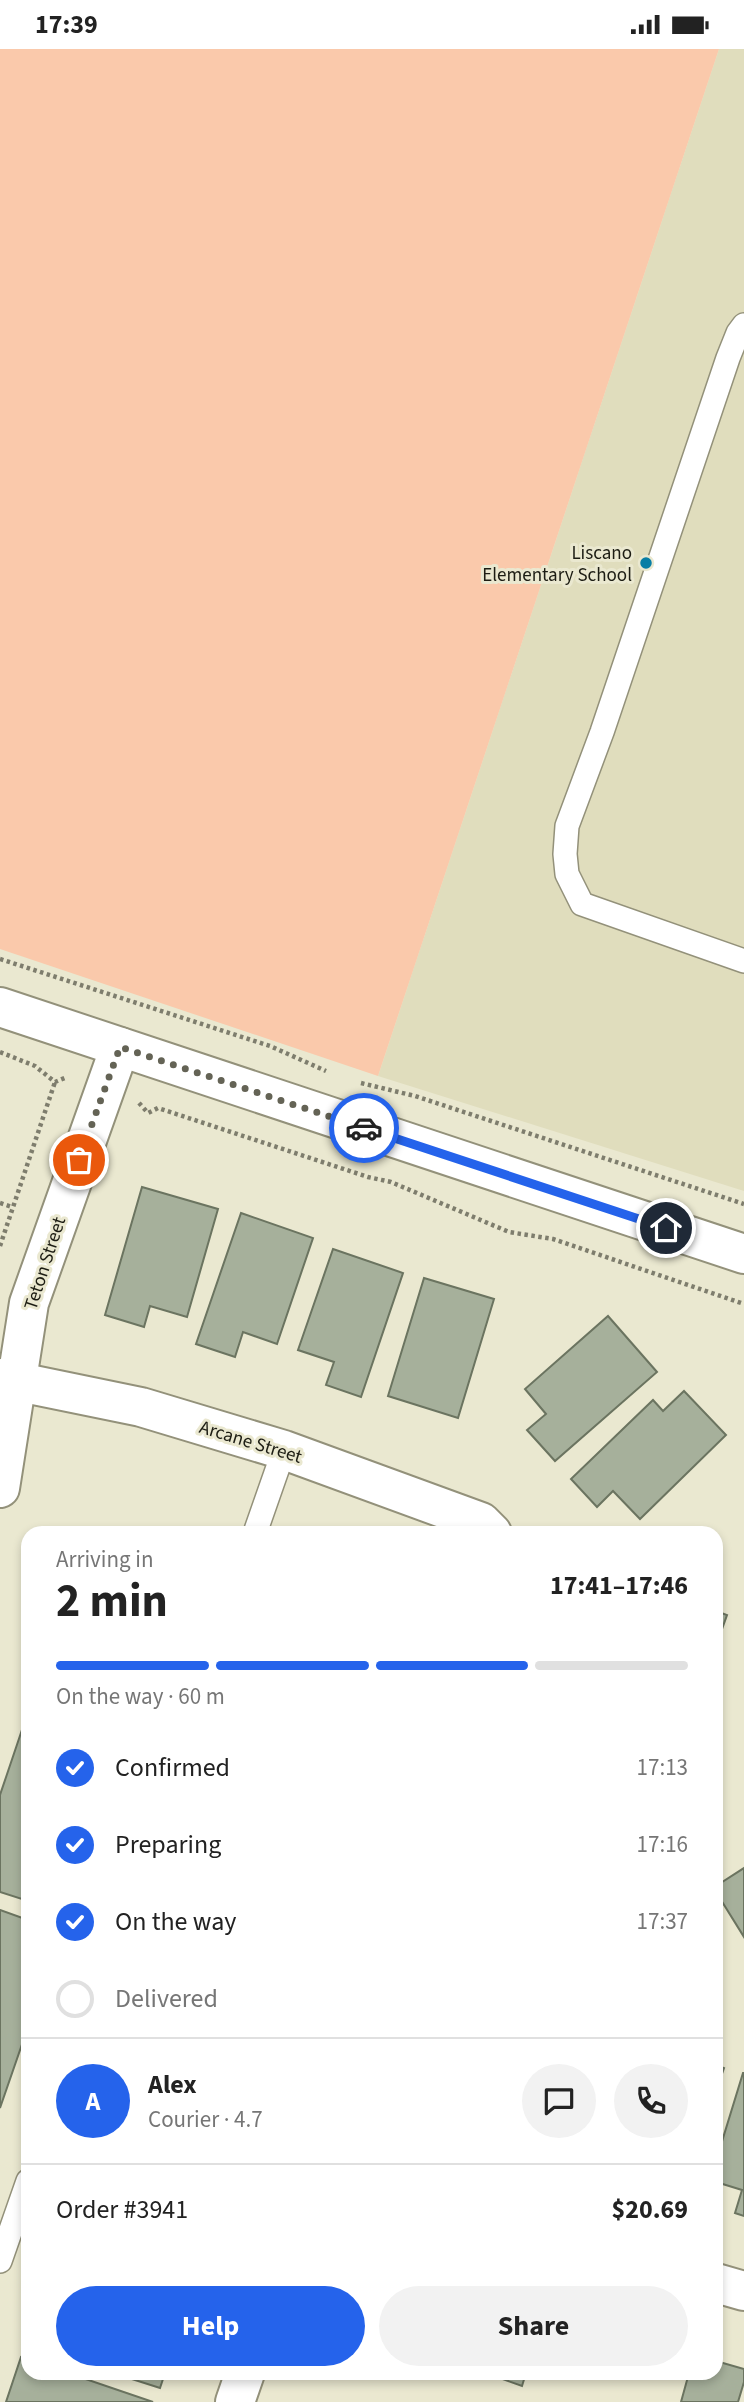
<!DOCTYPE html>
<html lang="en">
<head>
<meta charset="utf-8">
<style>
	body { margin:0; font-family:"Source Sans 3",sans-serif; background:#f2f2f2; color:#222; height:100vh; display:flex; flex-direction:column; font-size:26px; white-space:nowrap }
	* { box-sizing:border-box; margin:0 }
	p { font-size:23px; color:#767676 }
	.icon { flex:none; width:38px; height:38px; fill:none; stroke:currentColor; stroke-width:2; stroke-linecap:round; stroke-linejoin:round }
	.map { position:relative; flex:1; overflow:hidden }
	.panel { position:absolute; left:21px; top:1477px; width:702px; height:854px; display:flex; flex-direction:column; background:#fff; border-radius:21px; box-shadow:0 4px 10px #0003 }
	.panel>* { flex:none }
	.pin { position:absolute; display:grid; place-items:center; width:60px; height:60px; color:#fff; margin:-30px; border:4px solid #fff; border-radius:50%; box-shadow:0 2px 7px #0007 }
	.courier { position:absolute; display:grid; place-items:center; width:70px; height:70px; margin:-35px; border:5px solid #2563eb; border-radius:50%; background:#fff; color:#222; box-shadow:0 2px 9px #0007 }
	.head em { font-style:normal; font-weight:700 }
	.head div { display:flex; flex-direction:column-reverse }
	.head { display:flex; align-items:center; justify-content:space-between; height:119px; padding:0 35px }
	h1 { font-size:46px; font-weight:700; line-height:52px }
	.bar { display:grid; grid-template-columns:repeat(4,1fr); gap:10px 7px; align-content:center; height:84px; padding:0 35px }
	.bar i { height:9px; border-radius:5px; background:#e0e0e0 }
	.bar .current { background:#2563eb }
	.bar p { grid-column:span 4 }
	.line { display:flex; align-items:center; gap:18px; padding:0 35px; border-top:2px solid #e0e0e0 }
	.line div { flex:1 }
	.round { display:grid; place-items:center; flex:none; width:74px; height:74px; border-radius:37px; background:#f2f2f2 }
	ol { padding:0 35px; list-style:none }
	li { display:flex; align-items:center; gap:21px; height:77px }
	li p { margin-inline-start:auto }
	li .icon { padding:7px; border-radius:50%; background:#2563eb; color:#fff; stroke-width:4 }
	li:last-child { color:#767676 }
	li i { width:38px; height:38px; border:4px solid #e0e0e0; border-radius:50% }
	.cta { display:flex; gap:14px; margin-top:auto; padding:14px 35px }
	.cta a { flex:1; height:80px; border-radius:42px; background:#2563eb; color:#fff; font-size:28px; font-weight:700; line-height:80px; text-align:center }
	.cta a+a { background:#f2f2f2; color:#222 }
	.status { display:flex; justify-content:space-between; align-items:center; height:49px; padding:0 35px; background:#fff; direction:ltr }
	.status svg { height:19px; fill:currentColor }
	.map>svg:first-child { display:block }
	.built { fill:#e0ddbd }
	.green { fill:#fac9ab }
	.building { fill:#a6b09b; stroke:#6b7460; stroke-width:2 }
	.lines { fill:none; stroke-linecap:round; stroke-linejoin:round }
	.service-casing { stroke:#93917a; stroke-width:26 }
	.minor-casing { stroke:#93917a; stroke-width:42 }
	.path { stroke:#7e7d6d; stroke-width:4.5; stroke-dasharray:3.5 3.5; stroke-linecap:butt }
	.service { stroke:#fff; stroke-width:23 }
	.minor { stroke:#fff; stroke-width:38 }
	.done { stroke:#646355; stroke-width:7; stroke-dasharray:0 12.6 }
	.route { stroke:#2563eb; stroke-width:9 }
	.poi-dot { fill:#077ea5; stroke:#eae8d0; stroke-width:2.5 }
	.labels { text-anchor:middle; stroke-width:6; stroke-linejoin:round; paint-order:stroke }
	.poi-label { font-size:19px; fill:#1c1c13; stroke:#eae8d0; text-anchor:end }
	.street-label { font-size:19px; fill:#1c1c13; stroke:#eae8d0 }
</style>
</head>
<body>
<div class="status"><b>17:39</b><svg viewBox="0 0 49 12"><path d="M0 12V9h3v3zM5 12V6h3v6zM10 12V3h3v9zM15 12V0h3v12zM26 1h20v11H26zM47 4h2v5h-2z"/></svg></div>
<div class="map">
<svg width="744" height="2353" viewBox="0 0 744 2353">
	<rect width="100%" height="100%" fill="#eae8d0"/>
	<polygon class="built" points="719,0 744,0 744,1142 378,1027"/>
	<polygon class="green" points="0,0 719,0 378,1027 0,900"/>
	<g class="building">
		<polygon points="142,1138 218,1160 187,1268 150,1257 144,1278 105,1266"/>
		<polygon points="241,1164 313,1189 277,1295 243,1283 235,1308 196,1295"/>
		<polygon points="333,1200 403,1224 361,1348 326,1336 334,1313 298,1301"/>
		<polygon points="424,1229 494,1250 458,1369 388,1347"/>
		<polygon points="608,1267 657,1323 555,1412 527,1381 546,1365 525,1340"/>
		<polygon points="684,1342 726,1386 640,1470 613,1442 597,1458 571,1430 653,1351 663,1362"/>
		<polygon points="716,1562 727,1566 716,1597"/>
		<polygon points="28,1663 28,1852 0,1843 0,1746"/>
		<polygon points="744,1819 744,1888 716,1843 716,1837"/>
		<polygon points="0,1861 28,1871 28,1978 0,2059"/>
		<polygon points="716,2016 724,2019 716,2042"/>
		<polygon points="743,2024 744,2024 744,2167 735,2164 742,2141 716,2133 716,2112"/>
		<polygon points="21,2308 28,2310 28,2324 68,2324 153,2353 6,2353"/>
		<polygon points="716,2312 744,2320 744,2333 738,2353 681,2353 689,2324 716,2324"/>
		<polygon points="113,2324 165,2324 160,2339"/>
		<polygon points="486,2324 526,2324 522,2337"/>
	</g>
	<g class="lines">
		<g class="service-casing">
			<g id="service">
				<polyline points="744,276 738,284 728,309 602,683 567,777 565,805 567,825 582,855 744,912"/>
				<polyline points="255,1484 284,1401"/>
				<polyline points="0,2212 28,2132"/>
			</g>
		</g>
		<g class="minor-casing">
			<g id="minor">
				<polyline points="0,958 744,1205"/>
				<polyline points="0,1329 141,1358 284,1401 481,1473 492,1484"/>
				<polyline points="0,1439 29,1254 120,998"/>
				<polyline points="716,2234 744,2242"/>
				<polyline points="235,2353 245,2324"/>
			</g>
		</g>
		<g class="path">
			<polyline points="0,910 270,997 326,1022"/>
			<polyline points="0,1003 35,1017 55,1033 67,1028"/>
			<polyline points="361,1034 415,1047 744,1155"/>
			<polyline points="139,1054 148,1064 158,1059 368,1128 391,1133 509,1183 553,1190 744,1255"/>
			<polyline points="0,1154 12,1158"/>
			<polyline points="0,1197 55,1033"/>
		</g>
		<use href="#service" class="service"/>
		<use href="#minor" class="minor"/>
	</g>
	<g class="lines">
		<polyline class="done" points="79,1111 120,998 364,1079"/>
		<polyline class="route" points="364,1079 666,1179"/>
	</g>
	<circle class="poi-dot" cx="646" cy="514" r="7"/>
	<g class="labels">
		<g class="poi-label">
			<text x="632" y="510">Liscano<tspan x="632" dy="22">Elementary School</tspan></text>
		</g>
		<g class="street-label">
			<text transform="translate(44 1214) rotate(-72)" y="7">Teton Street</text>
			<text transform="translate(251 1392) rotate(17)" y="7">Arcane Street</text>
		</g>
	</g>
</svg>
<div class="pin" style="left:79px;top:1111px;background:#ea580c"><svg class="icon" aria-label="bag" viewBox="0 0 24 24"><path d="M5 8h14l-1 12H6zM9 8a3 3 0 0 1 6 0"/></svg></div>
<div class="pin" style="left:666px;top:1179px;background:#1f2937"><svg class="icon" aria-label="home" viewBox="0 0 24 24"><path d="M3 11l9-7 9 7M6 9v11h12V9"/></svg></div>
<div class="courier" style="left:364px;top:1079px"><svg class="icon" aria-label="car" viewBox="0 0 24 24"><path d="M5 17H2v-5l4-1 3-4h7l3 4 3 1v5h-3M9 17h6M6 11h13"/><circle cx="7" cy="17" r="2"/><circle cx="17" cy="17" r="2"/></svg></div>
<section class="panel">
<div class="head"><div><h1>2 min</h1><p>Arriving in</p></div><em>17:41–17:46</em></div>
<div class="bar"><i class="current"></i><i class="current"></i><i class="current"></i><i></i><p>On the way · 60 m</p></div>
<ol>
<li><svg class="icon" aria-label="check" viewBox="0 0 24 24"><path d="M5 12l5 5 9-10"/></svg>Confirmed<p>17:13</p></li>
<li><svg class="icon" aria-label="check" viewBox="0 0 24 24"><path d="M5 12l5 5 9-10"/></svg>Preparing<p>17:16</p></li>
<li><svg class="icon" aria-label="check" viewBox="0 0 24 24"><path d="M5 12l5 5 9-10"/></svg>On the way<p>17:37</p></li>
<li><i></i>Delivered</li>
</ol>
<div class="line" style="height:126px"><b class="round" style="background:#2563eb;color:#fff">A</b><div><b>Alex</b><p>Courier · 4.7</p></div><a class="round"><svg class="icon" aria-label="chat" viewBox="0 0 24 24"><path d="M4 5h16v11H9l-5 4z"/></svg></a><a class="round"><svg class="icon" aria-label="phone" viewBox="0 0 24 24"><path d="M5 4h4l2 5-3 2q2 4 5 5l2-3 5 2v4C11 20 4 13 5 4z"/></svg></a></div>
<div class="line" style="height:91px"><div>Order #3941</div><b>$20.69</b></div>
<div class="cta"><a>Help</a><a>Share</a></div>
</section>
</div>
</body>
</html>
